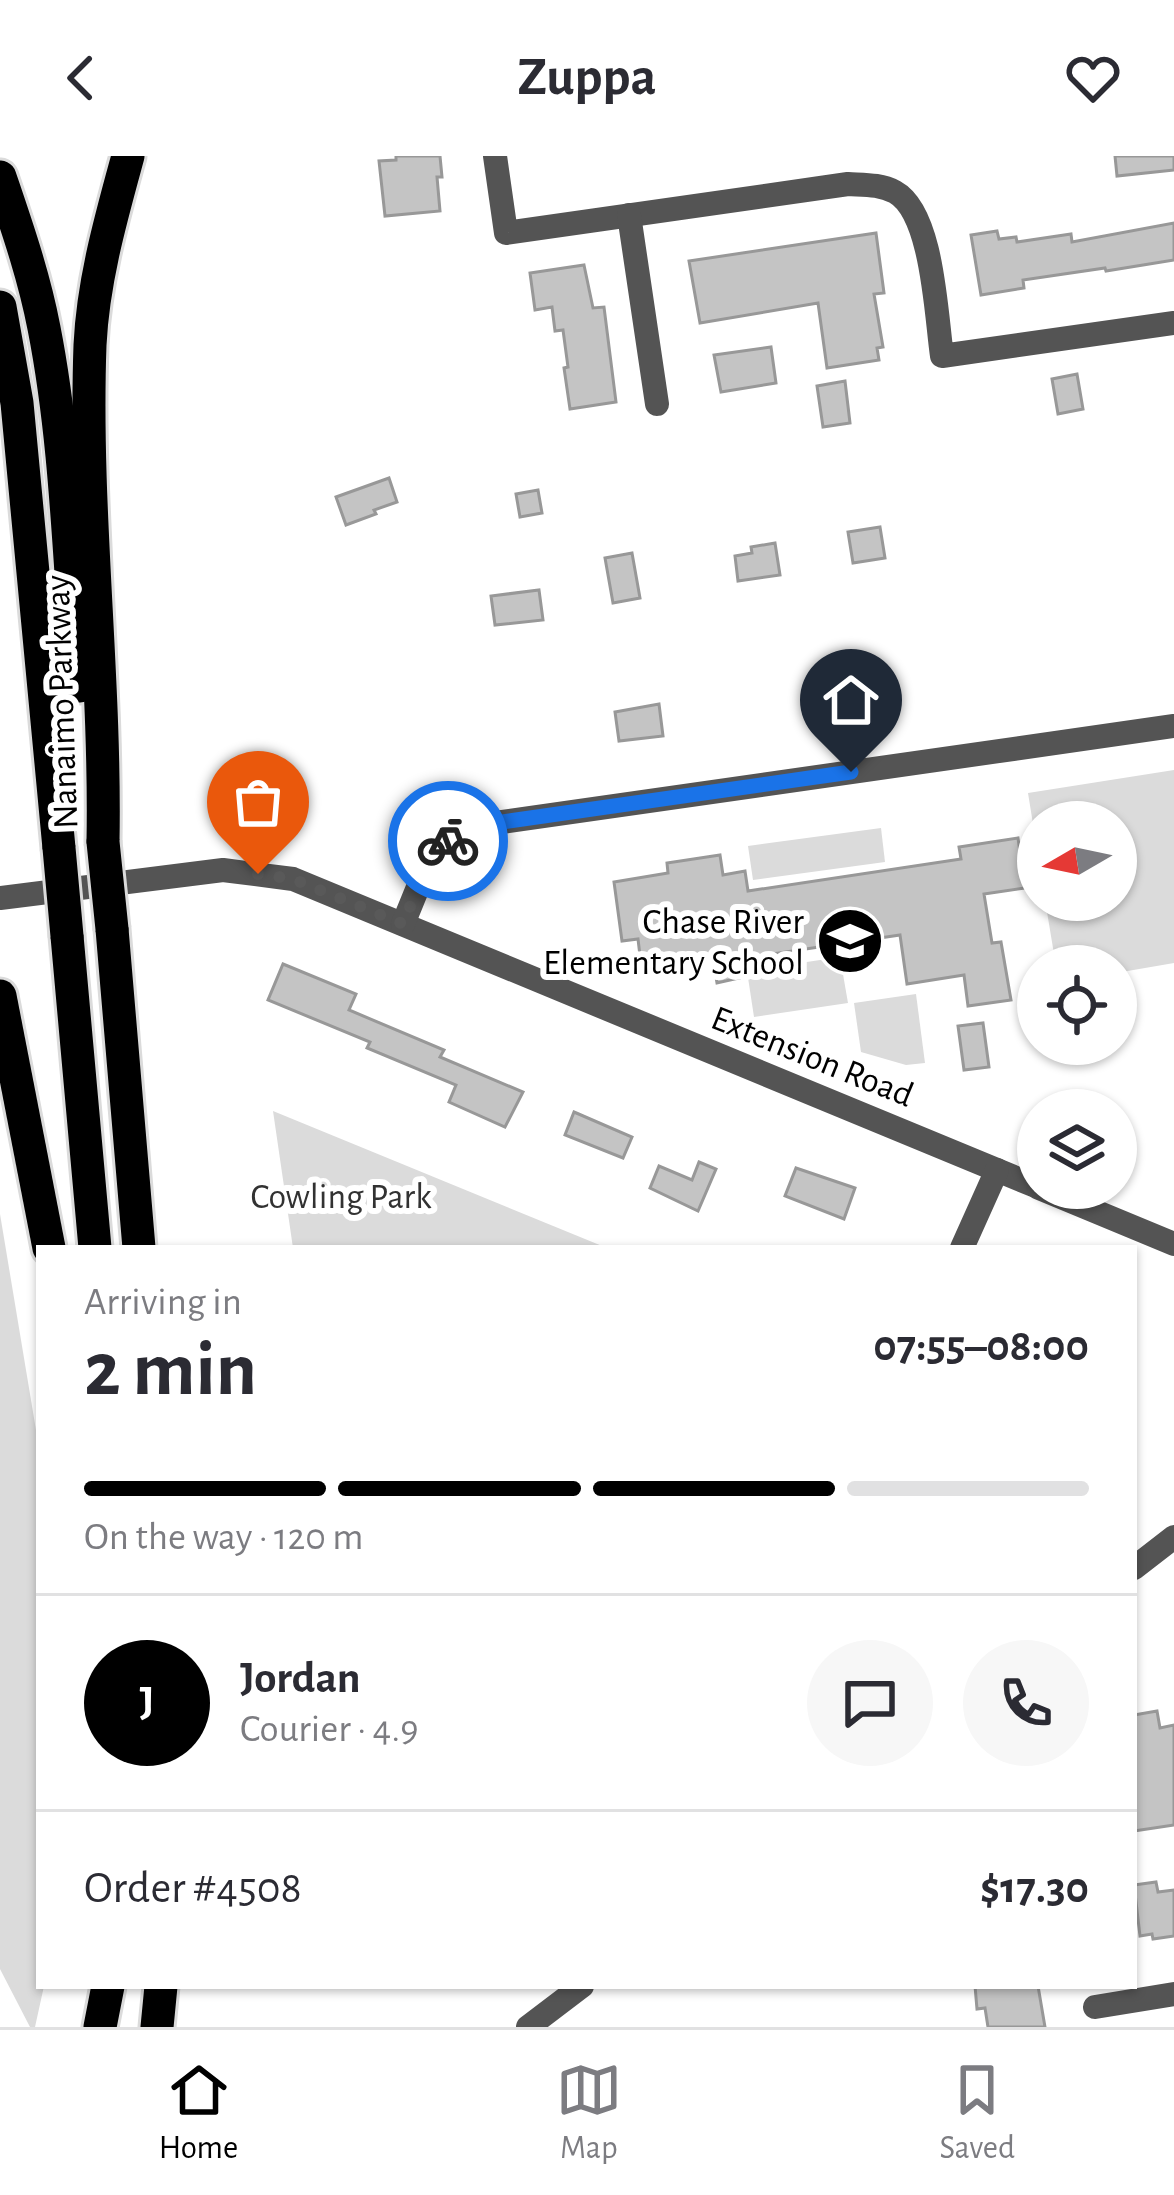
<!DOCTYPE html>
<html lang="en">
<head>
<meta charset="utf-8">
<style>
	body { margin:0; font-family:"Alegreya Sans",sans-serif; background:#f7f7f7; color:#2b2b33; height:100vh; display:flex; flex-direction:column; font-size:45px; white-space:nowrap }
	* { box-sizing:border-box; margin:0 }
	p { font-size:39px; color:#7c7c81 }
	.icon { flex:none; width:66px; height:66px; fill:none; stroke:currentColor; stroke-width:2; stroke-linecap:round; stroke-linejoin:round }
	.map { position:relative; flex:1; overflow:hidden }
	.drawer { position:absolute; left:36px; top:1089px; width:1101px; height:744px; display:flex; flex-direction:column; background:#fff; border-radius:0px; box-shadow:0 3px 9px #0004 }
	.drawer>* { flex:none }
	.needle { width:78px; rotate:261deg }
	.tools { position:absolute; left:1017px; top:645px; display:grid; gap:24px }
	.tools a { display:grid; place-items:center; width:120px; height:120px; border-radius:50%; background:#fff; box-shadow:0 3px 9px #0004; font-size:60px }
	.pin { position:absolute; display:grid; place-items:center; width:102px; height:102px; color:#fff; margin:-123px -51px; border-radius:50% 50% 50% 0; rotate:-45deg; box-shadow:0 0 12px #0007 }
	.pin .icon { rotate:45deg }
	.courier { position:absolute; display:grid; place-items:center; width:120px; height:120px; margin:-60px; border:9px solid #1a73e8; border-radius:50%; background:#fff; color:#222; box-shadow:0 3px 15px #0007 }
	.headline em { font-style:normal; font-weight:600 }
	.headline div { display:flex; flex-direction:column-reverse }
	.headline { display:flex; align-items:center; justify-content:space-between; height:204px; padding:0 48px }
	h1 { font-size:78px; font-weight:600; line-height:90px }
	.bar { display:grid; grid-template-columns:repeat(4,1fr); gap:18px 12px; align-content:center; height:144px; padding:0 48px }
	.bar i { height:15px; border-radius:9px; background:#e1e1e2 }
	.bar .selected { background:#000 }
	.bar p { grid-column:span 4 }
	.line { display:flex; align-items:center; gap:30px; padding:0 48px; border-top:3px solid #e1e1e2 }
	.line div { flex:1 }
	.round { display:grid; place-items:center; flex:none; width:126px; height:126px; border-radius:63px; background:#f7f7f7 }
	header { display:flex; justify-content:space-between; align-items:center; height:156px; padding:0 48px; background:#fff; font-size:54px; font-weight:600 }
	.tabs { display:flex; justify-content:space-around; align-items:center; height:168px; border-top:3px solid #e1e1e2; background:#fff; font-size:33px; color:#7c7c81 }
	.tabs a { display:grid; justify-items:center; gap:6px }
	.tabs .selected { color:#000 }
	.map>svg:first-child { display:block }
	.green { fill:#dbdbdb }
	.building { fill:#c4c4c4; stroke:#989898; stroke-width:3 }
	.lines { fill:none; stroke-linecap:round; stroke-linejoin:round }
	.highway-casing { stroke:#dbdbdb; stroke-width:39 }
	.minor { stroke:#545454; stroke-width:24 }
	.highway { stroke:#000; stroke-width:33 }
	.highway-bridge-casing { stroke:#dbdbdb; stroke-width:39; stroke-linecap:butt }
	.highway-bridge { stroke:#000; stroke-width:33 }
	.done { stroke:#595959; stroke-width:12; stroke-dasharray:0 21.6 }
	.route { stroke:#1a73e8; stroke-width:15 }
	.labels { text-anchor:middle; stroke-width:12; stroke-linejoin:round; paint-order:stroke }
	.street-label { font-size:36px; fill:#000; stroke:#fff }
	.poi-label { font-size:36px; fill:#000; stroke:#fff; text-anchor:end }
	.park-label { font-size:36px; fill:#323232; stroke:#fff }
</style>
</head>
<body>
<header><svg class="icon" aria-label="back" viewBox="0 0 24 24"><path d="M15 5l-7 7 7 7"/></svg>Zuppa<svg class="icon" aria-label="heart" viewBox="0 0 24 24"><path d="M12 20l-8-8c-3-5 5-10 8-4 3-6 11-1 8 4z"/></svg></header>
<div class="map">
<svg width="1174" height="1871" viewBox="0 0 1174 1871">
	<rect width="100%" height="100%" fill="#fff"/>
	<g class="green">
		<polygon points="1174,614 1174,807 1116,817 1116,810 1056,810 1045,744 1116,744 1116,666 1038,666 1038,699 1028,637"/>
		<polygon points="881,672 885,706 753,724 748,690"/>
		<polygon points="840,801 848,847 754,861 747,815"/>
		<polygon points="916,838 925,907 906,909 861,896 854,847"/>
		<polygon points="273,955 607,1092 293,1092"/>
		<polygon points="0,1058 39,1292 39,1830 44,1830 35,1871 30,1871 0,1813"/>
	</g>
	<g class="building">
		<polygon points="396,0 440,0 442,21 437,21 440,55 385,60 379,5 396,4"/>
		<polygon points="1115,0 1174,0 1174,14 1117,20"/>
		<polygon points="1174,67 1174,104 1106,115 1105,112 1023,124 1024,132 981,139 971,79 997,75 999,83 1016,81 1017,86 1071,78 1072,86"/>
		<polygon points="876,77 884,137 874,138 883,191 877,192 879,204 827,212 818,147 700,167 689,105"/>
		<polygon points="584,109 593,152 604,151 616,246 570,253 564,212 568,211 563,174 555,175 552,151 535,154 530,117"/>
		<polygon points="771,191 776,227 721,236 714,199"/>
		<polygon points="1077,218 1083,253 1058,258 1052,223"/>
		<polygon points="845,225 850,267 823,271 817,230"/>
		<polygon points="389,322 397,346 374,354 376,358 346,369 336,341"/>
		<polygon points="538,334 542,357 520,361 516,338"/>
		<polygon points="880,371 885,402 853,407 848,376"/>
		<polygon points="775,387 780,419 738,425 735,400 752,397 751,391"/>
		<polygon points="632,397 640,442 613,447 605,402"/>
		<polygon points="539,434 543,464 495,469 491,440"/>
		<polygon points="659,548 663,580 619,585 615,556"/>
		<polygon points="1018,682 1025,732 984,738 992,787 1001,786 1011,844 968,850 964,819 907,828 900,779 758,800 761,817 717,827 712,798 641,808 638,783 622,785 614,726 668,717 667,707 720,699 723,719 745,715 748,735 961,703 959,691"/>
		<polygon points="283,808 356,838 349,854 444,894 440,901 523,936 505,971 449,946 456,929 367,892 370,886 268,844"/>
		<polygon points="983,867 989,911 964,914 958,870"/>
		<polygon points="574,956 632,981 623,1002 565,979"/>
		<polygon points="699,1006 716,1013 698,1055 650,1032 659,1010 692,1024"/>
		<polygon points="796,1012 855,1032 844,1063 785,1040"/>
		<polygon points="1157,1555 1160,1572 1174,1569 1174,1669 1134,1675 1134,1559"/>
		<polygon points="1156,1726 1158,1736 1174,1734 1174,1780 1153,1783 1152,1778 1140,1780 1134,1729"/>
		<polygon points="975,1830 1038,1830 1045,1871 988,1871 985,1852 977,1853"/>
	</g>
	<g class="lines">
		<g class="highway-casing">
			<g id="highway">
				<path d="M0 21C17 71 34 120 44 172 67 289 69 412 79 530"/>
				<polyline points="0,151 17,247 59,692"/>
				<path d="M103 686C106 521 84 355 90 189 93 125 111 62 128 0"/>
				<polyline points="112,773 139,1092"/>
				<polyline points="67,780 95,1092"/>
				<polyline points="0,840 49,1092"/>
				<polyline points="100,1871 108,1830"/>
				<polyline points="157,1871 161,1830"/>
			</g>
		</g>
		<g class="minor">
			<path d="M495 0 506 77 848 28C864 29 880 28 895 36 933 57 936 159 942 200L1174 167"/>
			<polyline points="629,59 657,248"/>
			<polyline points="0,742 223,714 293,723 1038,1031"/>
			<polyline points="403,768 423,719 445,687 481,669 1174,570"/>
			<polyline points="1039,1032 1174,1088"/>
			<polyline points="962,1092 997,1014"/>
			<polyline points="1134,1412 1174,1381"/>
			<polyline points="1095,1851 1174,1838"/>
			<polyline points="528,1871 582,1830"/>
		</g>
		<use href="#highway" class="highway"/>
		<g class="highway-bridge-casing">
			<g id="highway-bridge">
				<polyline points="103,686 112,773"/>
				<polyline points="59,692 67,780"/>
			</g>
		</g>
		<use href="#highway-bridge" class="highway-bridge"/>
	</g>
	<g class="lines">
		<polyline class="done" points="258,718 293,723 403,768 423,719 448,685"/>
		<polyline class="route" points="448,685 481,669 851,616"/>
	</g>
	<defs>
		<g id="school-disc" transform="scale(3.45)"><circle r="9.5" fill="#000" stroke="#fff"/><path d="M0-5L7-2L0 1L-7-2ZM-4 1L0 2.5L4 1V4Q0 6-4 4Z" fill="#fff"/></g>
	</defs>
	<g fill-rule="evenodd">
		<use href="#school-disc" x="850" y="785"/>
	</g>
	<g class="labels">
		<g class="street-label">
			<text transform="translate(60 546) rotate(-92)" y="13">Nanaimo Parkway</text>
			<text transform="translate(813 899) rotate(22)" y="13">Extension Road</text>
		</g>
		<g class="poi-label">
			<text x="804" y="777">Chase River<tspan x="804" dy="41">Elementary School</tspan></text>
		</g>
		<g class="park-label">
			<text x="341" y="1052">Cowling Park</text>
		</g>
	</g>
</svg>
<div class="tools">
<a><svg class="needle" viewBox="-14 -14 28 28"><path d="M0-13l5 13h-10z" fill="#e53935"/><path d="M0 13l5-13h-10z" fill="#7c7c81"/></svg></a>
<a><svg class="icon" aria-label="locate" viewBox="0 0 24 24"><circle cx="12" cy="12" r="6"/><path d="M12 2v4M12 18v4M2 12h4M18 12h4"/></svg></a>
<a><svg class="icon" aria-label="layers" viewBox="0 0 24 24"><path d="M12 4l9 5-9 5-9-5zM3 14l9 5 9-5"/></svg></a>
</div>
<div class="pin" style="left:258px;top:718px;background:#ea580c"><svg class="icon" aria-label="bag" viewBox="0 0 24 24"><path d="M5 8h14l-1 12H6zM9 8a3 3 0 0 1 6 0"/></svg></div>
<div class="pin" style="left:851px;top:616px;background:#1f2937"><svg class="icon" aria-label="home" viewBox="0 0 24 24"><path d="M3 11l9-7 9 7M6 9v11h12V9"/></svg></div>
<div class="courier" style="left:448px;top:685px"><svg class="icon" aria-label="bike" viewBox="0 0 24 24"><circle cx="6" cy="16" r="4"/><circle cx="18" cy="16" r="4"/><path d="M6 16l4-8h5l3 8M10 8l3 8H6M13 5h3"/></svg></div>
<section class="drawer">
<div class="headline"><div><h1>2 min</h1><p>Arriving in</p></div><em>07:55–08:00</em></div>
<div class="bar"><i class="selected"></i><i class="selected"></i><i class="selected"></i><i></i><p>On the way · 120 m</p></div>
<div class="line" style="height:216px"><b class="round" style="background:#000;color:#fff">J</b><div><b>Jordan</b><p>Courier · 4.9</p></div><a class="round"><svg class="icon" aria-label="chat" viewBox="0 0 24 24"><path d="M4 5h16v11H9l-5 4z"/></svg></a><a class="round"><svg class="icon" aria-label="phone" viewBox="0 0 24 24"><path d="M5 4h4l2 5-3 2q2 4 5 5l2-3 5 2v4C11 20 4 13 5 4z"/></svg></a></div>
<div class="line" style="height:156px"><div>Order #4508</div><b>$17.30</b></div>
</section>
</div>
<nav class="tabs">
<a class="selected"><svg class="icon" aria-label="home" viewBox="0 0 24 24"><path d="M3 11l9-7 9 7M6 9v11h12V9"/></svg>Home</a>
<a><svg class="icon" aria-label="map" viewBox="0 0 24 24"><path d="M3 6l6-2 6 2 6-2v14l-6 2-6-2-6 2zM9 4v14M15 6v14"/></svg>Map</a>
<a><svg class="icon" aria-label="saved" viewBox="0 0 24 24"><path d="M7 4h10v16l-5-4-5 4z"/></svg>Saved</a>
</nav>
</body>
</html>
